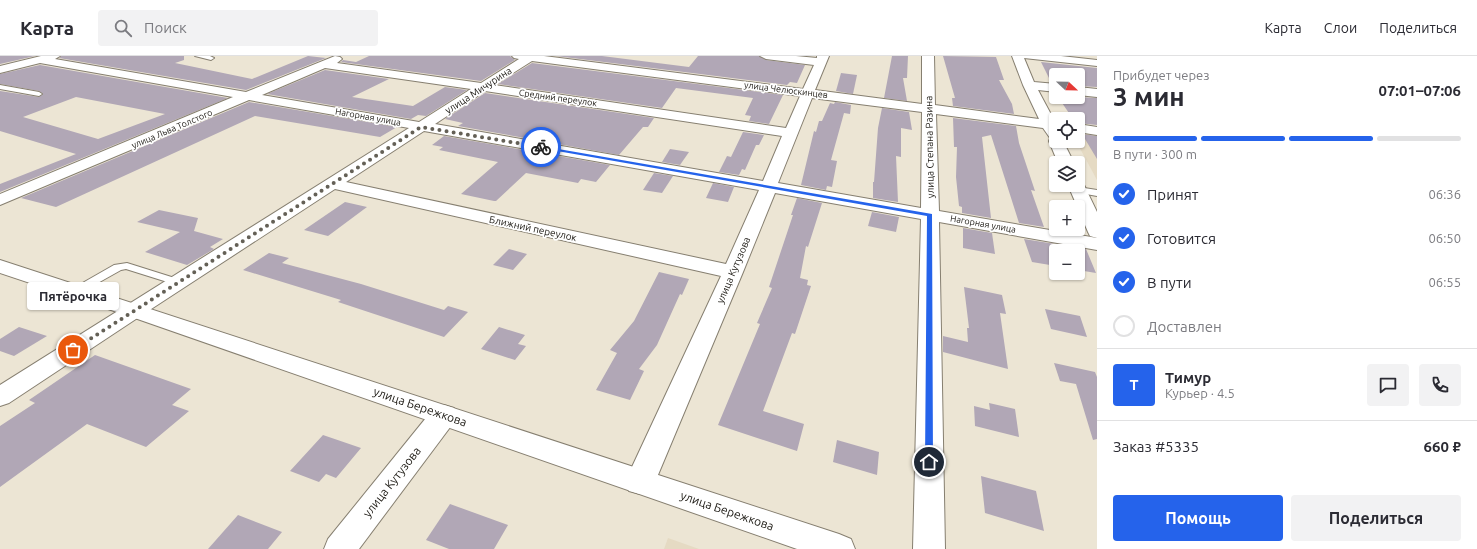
<!DOCTYPE html>
<html lang="ru">
<head>
<meta charset="utf-8">
<style>
	body { margin:0; font-family:Ubuntu,sans-serif; background:#f2f2f3; color:#2b2b33; height:100vh; display:flex; flex-direction:column; font-size:15px; white-space:nowrap }
	* { box-sizing:border-box; margin:0 }
	p { font-size:13px; color:#7c7c81 }
	.icon { flex:none; width:22px; height:22px; fill:none; stroke:currentColor; stroke-width:2; stroke-linecap:round; stroke-linejoin:round }
	.map { position:relative; flex:1; overflow:hidden }
	.panel { display:flex; flex-direction:column; background:#fff; width:380px }
	.panel>* { flex:none }
	.needle { width:26px; rotate:112deg }
	.controls { position:absolute; left:1049px; top:12px; display:grid; gap:8px }
	.controls a { display:grid; place-items:center; width:36px; height:36px; border-radius:4px; background:#fff; box-shadow:0 1px 3px #0004; font-size:20px }
	.pin { position:absolute; display:grid; place-items:center; width:34px; height:34px; color:#fff; margin:-17px; border:2px solid #fff; border-radius:50%; box-shadow:0 1px 4px #0007 }
	.courier { position:absolute; display:grid; place-items:center; width:40px; height:40px; margin:-20px; border:3px solid #2563eb; border-radius:50%; background:#fff; color:#222; box-shadow:0 1px 5px #0007 }
	.bubble { position:absolute; height:28px; border-radius:4px; background:#fff; box-shadow:0 1px 3px #0004; font-size:13px; font-weight:700; line-height:28px; text-align:center }
	.summary em { font-style:normal; font-weight:700 }
	.summary div { display:flex; flex-direction:column-reverse }
	.summary { display:flex; align-items:center; justify-content:space-between; height:68px; padding:0 16px }
	h1 { font-size:26px; font-weight:700; line-height:30px }
	.bar { display:grid; grid-template-columns:repeat(4,1fr); gap:6px 4px; align-content:center; height:48px; padding:0 16px }
	.bar i { height:5px; border-radius:3px; background:#e1e1e2 }
	.bar .active { background:#2563eb }
	.bar p { grid-column:span 4 }
	.line { display:flex; align-items:center; gap:10px; padding:0 16px; border-top:1px solid #e1e1e2 }
	.line div { flex:1 }
	.round { display:grid; place-items:center; flex:none; width:42px; height:42px; border-radius:4px; background:#f2f2f3 }
	ol { padding:0 16px; list-style:none }
	li { display:flex; align-items:center; gap:12px; height:44px }
	li p { margin-inline-start:auto }
	li .icon { padding:4px; border-radius:50%; background:#2563eb; color:#fff; stroke-width:4 }
	li:last-child { color:#7c7c81 }
	li i { width:22px; height:22px; border:2px solid #e1e1e2; border-radius:50% }
	.primary-button { display:flex; gap:8px; margin-top:auto; padding:8px 16px }
	.primary-button a { flex:1; height:46px; border-radius:4px; background:#2563eb; color:#fff; font-size:16px; font-weight:700; line-height:46px; text-align:center }
	.primary-button a+a { background:#f2f2f3; color:#2b2b33 }
	header { display:flex; align-items:center; gap:24px; box-sizing:border-box; height:56px; padding:0 20px; background:#fff; border-bottom:1px solid #e1e1e2 }
	header strong { font-size:19px }
	nav { display:flex; gap:22px; margin-inline-start:auto; font-size:14px }
	.search { width:280px; height:36px; background:#f2f2f3; display:flex; align-items:center; gap:10px; box-sizing:border-box; padding:0 14px; border-radius:4px; color:#7c7c81; font-size:15px }
	main { display:flex; flex:1; min-height:0 }
	.map>svg:first-child { display:block }
	.built { fill:#e5dac3 }
	.building { fill:#b1a7b6; fill-rule:evenodd }
	.lines { fill:none; stroke-linecap:round; stroke-linejoin:round }
	.lane-casing { stroke:#867f70; stroke-width:2 }
	.street-casing { stroke:#867f70; stroke-width:2 }
	.secondary-casing { stroke:#867f70; stroke-width:2 }
	.lane { fill:#fff; fill-rule:evenodd }
	.street { fill:#fff; fill-rule:evenodd }
	.secondary { fill:#fff; fill-rule:evenodd }
	.route { fill:#2563eb }
	.done { stroke:#646056; stroke-width:4; stroke-dasharray:0 7.2 }
	.labels { text-anchor:middle; stroke-width:3.5; stroke-linejoin:round; paint-order:stroke }
	.far-street-label { font-size:9px; fill:#1b1812; stroke:#fff }
	.street-label { font-size:10px; fill:#1b1812; stroke:#fff }
	.near-street-label { font-size:12px; fill:#1b1812; stroke:#fff }
</style>
</head>
<body>
<header>
<strong>Карта</strong>
<div class="search"><svg class="icon" aria-label="search" viewBox="0 0 24 24"><circle cx="10" cy="10" r="6"/><path d="M15 15l6 6"/></svg>Поиск</div>
<nav><a>Карта</a><a>Слои</a><a>Поделиться</a></nav>
</header>
<main>
<div class="map">
<svg width="1097" height="493" viewBox="0 0 1097 493">
	<rect width="100%" height="100%" fill="#ece5d4"/>
	<g class="built">
		<polygon points="1078,77 1097,79 1097,124 1076,85 1078,85"/>
		<polygon points="668,482 699,493 664,493"/>
	</g>
	<g class="building">
		<polygon points="0,0 35,0 0,8"/>
		<polygon points="61,0 184,0 184,4 175,7 252,23 308,0 326,2 246,34 59,2"/>
		<polygon points="369,0 510,0 515,4 481,25 341,6 343,4 356,6"/>
		<polygon points="556,0 602,0 689,11 698,0 759,0 766,4 805,9 797,27 790,26 787,29"/>
		<polygon points="892,0 908,0 907,22 903,22 907,45 884,42"/>
		<polygon points="943,0 996,1 1004,24 999,24 1012,48 1014,58 953,50 952,42 955,42"/>
		<polygon points="1041,6 1097,12 1097,31 1078,30 1078,19 1056,19 1056,26 1051,26"/>
		<polygon points="532,7 783,39 769,68 749,65 751,60 745,59 753,42 676,32 662,52 498,28"/>
		<path d="M40 9 228 42 0 136V128L76 98 0 75V35L39 41 43 38 39 35 0 28V18ZM76 41 165 58 98 83 23 61Z"/>
		<polygon points="325,14 389,23 352,41 413,50 445,31 467,34 426,60 418,59 411,63 267,38"/>
		<polygon points="841,17 857,19 853,38 836,35"/>
		<polygon points="485,37 654,62 648,71 643,71 619,99 458,70 463,67 445,63"/>
		<polygon points="1058,41 1078,41 1097,42 1097,69 1078,67 1078,63 1073,63"/>
		<polygon points="249,46 397,71 380,81 255,60 56,151 21,142"/>
		<polygon points="835,46 851,49 850,58 844,57 831,104 837,105 832,131 827,130 826,134 801,129 814,75 816,76 819,65 822,65 830,47 834,48"/>
		<polygon points="882,52 909,56 912,74 901,72 901,101 896,100 898,146 873,142 873,126 874,126 878,72"/>
		<polygon points="953,62 1016,70 1019,87 1035,135 1031,134 1044,171 1019,167 991,79 982,81 991,162 962,157 962,151 959,150 956,121 957,91 954,91"/>
		<polygon points="743,76 764,79 759,89 756,89 745,114 742,113 739,119 719,116 727,100 731,101"/>
		<polygon points="1082,78 1097,80 1097,103"/>
		<polygon points="444,80 610,109 596,126 581,123 578,127 526,117 496,145 494,145 461,138 498,106 439,94 443,91 432,89"/>
		<polygon points="670,93 689,96 680,109 662,106"/>
		<polygon points="654,117 673,120 662,137 643,134"/>
		<polygon points="713,127 734,131 728,146 706,142"/>
		<polygon points="797,142 822,147 808,191 806,190 800,222 808,224 807,229 811,230 795,278 792,277 763,355 804,368 797,395 718,369 760,268 757,267 772,232 769,231 793,159 791,159"/>
		<polygon points="345,146 367,151 328,180 304,174"/>
		<polygon points="159,154 198,162 194,175 223,183 210,191 214,193 187,209 145,196 180,176 137,166"/>
		<polygon points="872,156 899,161 896,176 868,170"/>
		<polygon points="963,172 992,177 995,198 963,192"/>
		<polygon points="1024,183 1086,193 1096,217 1078,214 1078,195 1056,195 1056,210 1032,206"/>
		<polygon points="509,193 527,198 513,214 493,209"/>
		<polygon points="269,197 289,202 282,207 361,228 444,254 448,250 468,256 444,281 338,246 341,244 243,214"/>
		<polygon points="659,216 689,223 682,239 680,238 657,289 639,313 644,315 630,344 596,334 617,297 610,294 634,265"/>
		<polygon points="964,231 1002,239 1006,258 1000,257 1008,313 943,296 943,280 968,286 967,272 969,272"/>
		<polygon points="1045,253 1080,260 1087,281 1051,273"/>
		<polygon points="19,271 47,280 14,300 0,295 0,283"/>
		<polygon points="499,271 525,279 518,288 526,290 515,304 481,293"/>
		<polygon points="95,299 191,333 172,349 189,355 146,391 87,368 0,431 0,370 35,347 29,344"/>
		<polygon points="1054,307 1095,316 1097,321 1097,383 1093,384 1076,328 1060,325"/>
		<polygon points="989,347 1015,353 1019,381 975,370 974,350 990,354"/>
		<polygon points="323,379 361,392 336,422 326,418 319,426 290,415"/>
		<polygon points="837,384 879,396 877,419 833,406"/>
		<polygon points="981,420 1036,435 1044,475 985,457"/>
		<polygon points="450,448 508,469 494,493 449,493 426,484"/>
		<polygon points="238,459 282,476 268,493 208,493"/>
	</g>
	<g class="lines">
		<g class="lane-casing">
			<g id="lane">
				<polygon points="195,0 210,0 214,2 211,4"/>
				<polygon points="0,29 39,36 42,38 39,40 0,33"/>
				<polygon points="1078,131 1097,134 1097,140 1075,136 1073,134 1075,132"/>
				<polygon points="127,207 181,224 183,226 181,228 177,229 126,213 121,214 80,237 72,237 70,235 72,233 114,209"/>
			</g>
		</g>
		<g class="street-casing">
			<g id="street">
				<path d="M41 0H60L55 3 246 36 335 0 340 1 342 3 337 7 481 27 519 3 514 2 512 0H544L803 33 814 9 766 3 760 0H796L817 2V0H829L815 34 922 48V0H934L935 49 1039 63 1023 29 1012 0H1061L1097 4V10L1024 2 1034 26 1056 28V36L1038 34 1054 64 1056 65V85H1063L1074 107H1058L1049 85 1050 82 1043 72 936 58 939 155 1097 182V194L939 166 945 493H913L921 163 775 137 743 216 655 426 651 435 640 438 629 435 625 426 721 220 335 133 142 259 9 347 0 350V329L409 72 249 44 0 149V138L233 41 40 7 0 17V10ZM532 5 800 40 786 72 494 29ZM325 12 471 33 419 66 262 39ZM485 35 782 80 763 125 435 68ZM812 42 922 56 921 152 778 127ZM424 75 759 134 726 208 346 126Z"/>
				<polygon points="1078,31 1097,33 1097,41 1078,39"/>
				<polygon points="1078,68 1097,71 1097,79 1078,76"/>
				<polygon points="1078,124 1082,125 1084,129 1097,156 1097,182 1090,180 1088,176 1068,129 1078,129"/>
				<polygon points="444,349 454,352 458,359 454,366 359,493 324,493 328,483 434,352"/>
			</g>
		</g>
		<g class="secondary-casing">
			<polygon id="secondary" points="0,204 839,478 851,483 855,493 797,493 126,259 0,217"/>
		</g>
		<use href="#lane" class="lane"/>
		<use href="#street" class="street"/>
		<use href="#secondary" class="secondary"/>
	</g>
	<polygon class="route" points="541,90 932,158 933,406 932,408 929,409 925,406 927,160 540,92"/>
	<g class="lines">
		<polyline class="done" points="73,294 421,71 541,91"/>
	</g>
	<g class="labels">
		<g class="far-street-label">
			<text transform="translate(786 34) rotate(7)" y="3">улица Челюскинцев</text>
			<text transform="translate(558 42) rotate(8)" y="3">Средний переулок</text>
			<text transform="translate(368 61) rotate(10)" y="3">Нагорная улица</text>
			<text transform="translate(172 73) rotate(-23)" y="3">улица Льва Толстого</text>
			<text transform="translate(983 168) rotate(10)" y="3">Нагорная улица</text>
		</g>
		<g class="street-label">
			<text transform="translate(478 34) rotate(-33)" y="4">улица Мичурина</text>
			<text transform="translate(929 91) rotate(-91)" y="4">улица Степана Разина</text>
			<text transform="translate(533 172) rotate(12)" y="4">Ближний переулок</text>
			<text transform="translate(733 214) rotate(-67)" y="4">улица Кутузова</text>
		</g>
		<g class="near-street-label">
			<text transform="translate(420 351) rotate(19)" y="4">улица Бережкова</text>
			<text transform="translate(392 426) rotate(-52)" y="4">улица Кутузова</text>
			<text transform="translate(727 455) rotate(19)" y="4">улица Бережкова</text>
		</g>
	</g>
</svg>
<div class="controls">
<a><svg class="needle" viewBox="-14 -14 28 28"><path d="M0-13l5 13h-10z" fill="#e53935"/><path d="M0 13l5-13h-10z" fill="#7c7c81"/></svg></a>
<a><svg class="icon" aria-label="locate" viewBox="0 0 24 24"><circle cx="12" cy="12" r="6"/><path d="M12 2v4M12 18v4M2 12h4M18 12h4"/></svg></a>
<a><svg class="icon" aria-label="layers" viewBox="0 0 24 24"><path d="M12 4l9 5-9 5-9-5zM3 14l9 5 9-5"/></svg></a>
<a>+</a>
<a>−</a>
</div>
<div class="pin" style="left:73px;top:294px;background:#ea580c"><svg class="icon" aria-label="bag" viewBox="0 0 24 24"><path d="M5 8h14l-1 12H6zM9 8a3 3 0 0 1 6 0"/></svg></div>
<div class="pin" style="left:929px;top:406px;background:#1f2937"><svg class="icon" aria-label="home" viewBox="0 0 24 24"><path d="M3 11l9-7 9 7M6 9v11h12V9"/></svg></div>
<div class="courier" style="left:541px;top:91px"><svg class="icon" aria-label="bike" viewBox="0 0 24 24"><circle cx="6" cy="16" r="4"/><circle cx="18" cy="16" r="4"/><path d="M6 16l4-8h5l3 8M10 8l3 8H6M13 5h3"/></svg></div>
<div class="bubble" style="left:27px;top:226px;width:92px">Пятёрочка</div>
</div>
<section class="panel">
<div class="summary"><div><h1>3 мин</h1><p>Прибудет через</p></div><em>07:01–07:06</em></div>
<div class="bar"><i class="active"></i><i class="active"></i><i class="active"></i><i></i><p>В пути · 300 m</p></div>
<ol>
<li><svg class="icon" aria-label="check" viewBox="0 0 24 24"><path d="M5 12l5 5 9-10"/></svg>Принят<p>06:36</p></li>
<li><svg class="icon" aria-label="check" viewBox="0 0 24 24"><path d="M5 12l5 5 9-10"/></svg>Готовится<p>06:50</p></li>
<li><svg class="icon" aria-label="check" viewBox="0 0 24 24"><path d="M5 12l5 5 9-10"/></svg>В пути<p>06:55</p></li>
<li><i></i>Доставлен</li>
</ol>
<div class="line" style="height:72px"><b class="round" style="background:#2563eb;color:#fff">Т</b><div><b>Тимур</b><p>Курьер · 4.5</p></div><a class="round"><svg class="icon" aria-label="chat" viewBox="0 0 24 24"><path d="M4 5h16v11H9l-5 4z"/></svg></a><a class="round"><svg class="icon" aria-label="phone" viewBox="0 0 24 24"><path d="M5 4h4l2 5-3 2q2 4 5 5l2-3 5 2v4C11 20 4 13 5 4z"/></svg></a></div>
<div class="line" style="height:52px"><div>Заказ #5335</div><b>660 ₽</b></div>
<div class="primary-button"><a>Помощь</a><a>Поделиться</a></div>
</section>
</main>
</body>
</html>
